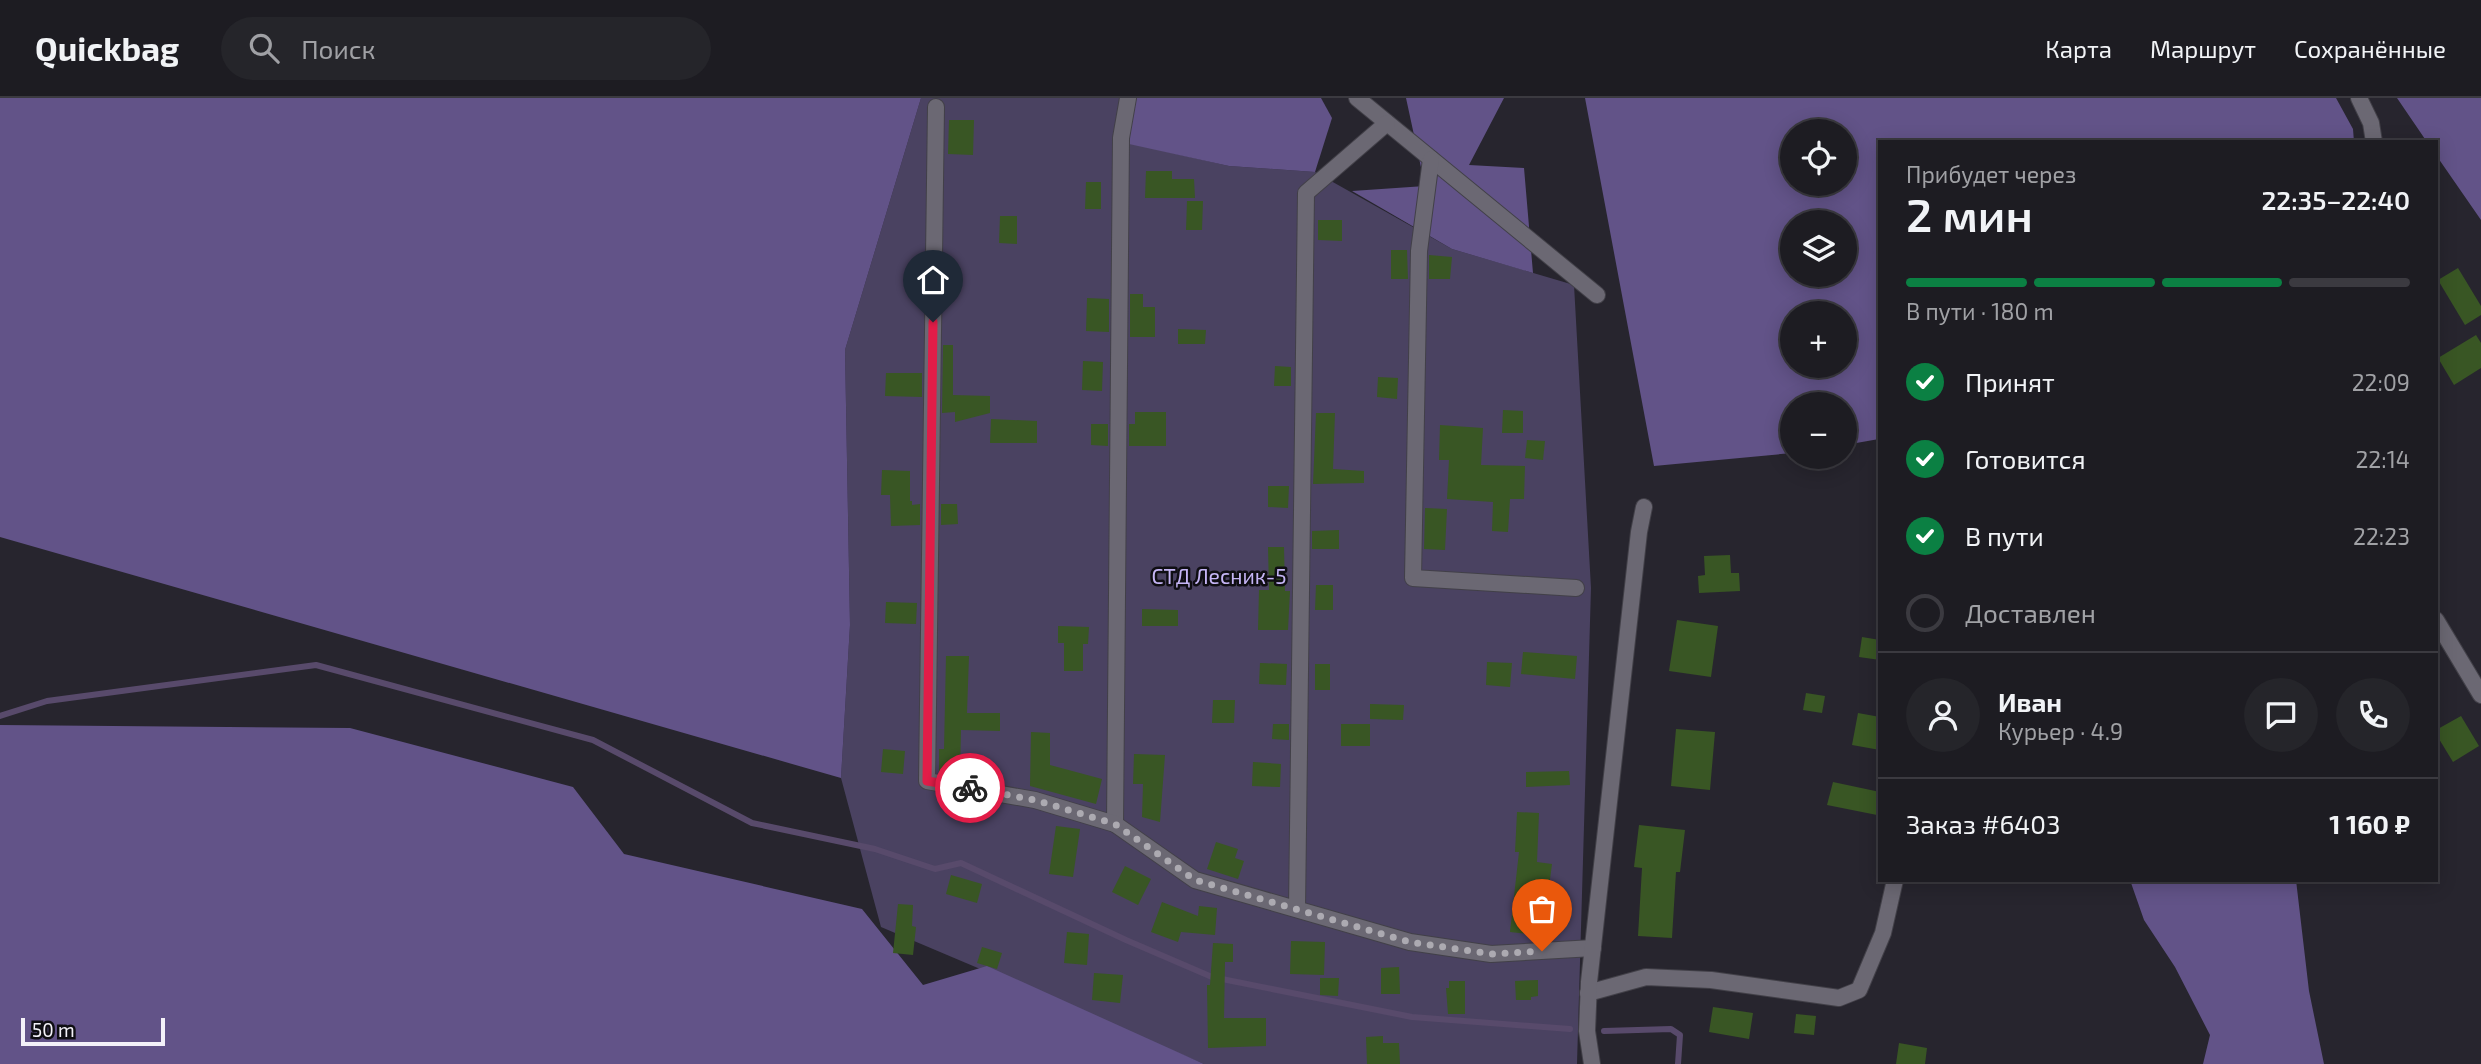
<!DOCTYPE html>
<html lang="ru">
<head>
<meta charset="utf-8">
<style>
	body { margin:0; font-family:"Exo 2",sans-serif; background:#25252a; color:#f1f3f6; height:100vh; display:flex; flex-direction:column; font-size:26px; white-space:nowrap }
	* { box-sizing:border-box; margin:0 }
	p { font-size:23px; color:#a0a1a5 }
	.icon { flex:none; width:38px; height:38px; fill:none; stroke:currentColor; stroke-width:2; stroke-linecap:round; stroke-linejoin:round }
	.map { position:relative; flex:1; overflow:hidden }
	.side { position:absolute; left:1878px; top:42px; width:560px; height:742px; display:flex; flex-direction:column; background:#1d1c22; border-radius:0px; box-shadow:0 4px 18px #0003,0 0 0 2px #3b3a40 }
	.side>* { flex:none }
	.fabs { position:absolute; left:1780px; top:21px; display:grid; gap:14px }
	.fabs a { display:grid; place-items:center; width:77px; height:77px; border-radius:50%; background:#1d1c22; box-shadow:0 4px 18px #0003,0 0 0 2px #3b3a40; font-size:35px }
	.scale { position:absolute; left:21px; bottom:18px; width:144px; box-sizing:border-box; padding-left:7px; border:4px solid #f3f1f8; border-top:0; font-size:19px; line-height:24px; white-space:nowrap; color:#f3f1f8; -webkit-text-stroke:5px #0f0e13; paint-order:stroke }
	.pin { position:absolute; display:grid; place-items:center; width:60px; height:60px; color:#fff; margin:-72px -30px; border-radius:50% 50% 50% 0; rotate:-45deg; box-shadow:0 0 7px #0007 }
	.pin .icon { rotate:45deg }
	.courier { position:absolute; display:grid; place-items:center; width:70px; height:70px; margin:-35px; border:5px solid #e11d48; border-radius:50%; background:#fff; color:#222; box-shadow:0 2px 9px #0007 }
	.head em { font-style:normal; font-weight:600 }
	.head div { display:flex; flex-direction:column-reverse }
	.head { display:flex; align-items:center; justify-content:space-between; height:119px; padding:0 28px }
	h1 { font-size:46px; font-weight:600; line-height:52px }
	.bar { display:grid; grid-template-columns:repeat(4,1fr); gap:10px 7px; align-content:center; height:84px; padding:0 28px }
	.bar i { height:9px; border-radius:5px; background:#3b3a40 }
	.bar .on { background:#0b8043 }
	.bar p { grid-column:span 4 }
	.line { display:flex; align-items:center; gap:18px; padding:0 28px; border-top:2px solid #3b3a40 }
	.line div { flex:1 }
	.round { display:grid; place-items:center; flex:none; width:74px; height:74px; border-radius:37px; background:#25252a }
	ol { padding:0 28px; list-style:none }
	li { display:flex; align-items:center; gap:21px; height:77px }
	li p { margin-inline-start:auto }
	li .icon { padding:7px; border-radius:50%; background:#0b8043; color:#fff; stroke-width:4 }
	li:last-child { color:#a0a1a5 }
	li i { width:38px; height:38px; border:4px solid #3b3a40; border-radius:50% }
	header { display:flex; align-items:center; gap:42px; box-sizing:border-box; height:98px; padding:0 35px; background:#1d1c22; border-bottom:2px solid #3b3a40 }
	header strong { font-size:33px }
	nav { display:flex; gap:38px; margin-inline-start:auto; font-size:24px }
	.search { width:490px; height:63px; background:#25252a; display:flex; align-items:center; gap:18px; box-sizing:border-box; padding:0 24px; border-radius:38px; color:#a0a1a5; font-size:26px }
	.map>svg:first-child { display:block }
	.green { fill:#4a4261 }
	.forest { fill:#625388; fill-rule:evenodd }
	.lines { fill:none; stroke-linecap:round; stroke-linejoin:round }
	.stream { stroke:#584a6b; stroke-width:6 }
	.building { fill:#395624 }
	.street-casing { stroke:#424048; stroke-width:18 }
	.street { stroke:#6b6873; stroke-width:16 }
	.done { stroke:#acaab1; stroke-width:7; stroke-dasharray:0 12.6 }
	.route { stroke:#e11d48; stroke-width:9 }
	.labels { text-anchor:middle; stroke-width:5; stroke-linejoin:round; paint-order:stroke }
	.park-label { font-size:21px; fill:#c5b5f5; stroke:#0f0e13 }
</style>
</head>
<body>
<header>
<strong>Quickbag</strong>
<div class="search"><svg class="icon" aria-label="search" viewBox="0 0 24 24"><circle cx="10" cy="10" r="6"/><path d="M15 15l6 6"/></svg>Поиск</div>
<nav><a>Карта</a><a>Маршрут</a><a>Сохранённые</a></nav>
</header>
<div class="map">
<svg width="2481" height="966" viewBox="0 0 2481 966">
	<rect width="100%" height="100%" fill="#27252e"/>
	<polygon class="green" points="921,0 1133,0 1129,45 1229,68 1315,74 1452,151 1574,187 1591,490 1577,966 1204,966 881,829 841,680 850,527 845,252"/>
	<g class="forest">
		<polygon points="0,0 921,0 845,252 850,527 841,680 0,439"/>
		<polygon points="1133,0 1321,0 1332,20 1315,74 1229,68 1129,46"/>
		<polygon points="1406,0 1504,0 1469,67 1524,70 1533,175 1452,151 1352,93 1425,88"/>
		<path d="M1585 0H2336L2353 31 2354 44H1880L1879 341 1845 347 1844 306H1792V355L1654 368ZM1844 33V86H1792V33ZM1844 124V177H1792V124ZM1792 215H1844V268H1792Z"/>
		<polygon points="2397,0 2481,0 2481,122 2436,57 2436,44 2427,44"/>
		<polygon points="0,627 350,630 573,689 624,756 862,811 923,887 987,868 1204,966 0,966"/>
		<polygon points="2130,782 2296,782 2309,893 2324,966 2203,966 2210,937 2175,869 2144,822"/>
	</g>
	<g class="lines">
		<g class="stream">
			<polyline points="0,618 47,603 316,567 593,642 752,725 875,751 935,771 961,765 1126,842 1212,879 1412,919 1570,931"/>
			<polyline points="1604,933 1671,931 1680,937 1678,966"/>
		</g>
	</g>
	<g class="building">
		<polygon points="949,22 974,22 973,57 948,56"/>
		<polygon points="1146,73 1172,73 1172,81 1194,81 1195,100 1145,100"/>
		<polygon points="1086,84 1101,84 1101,111 1085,111"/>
		<polygon points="1187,103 1203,103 1202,132 1186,132"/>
		<polygon points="1000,118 1017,118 1017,146 999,145"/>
		<polygon points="1318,122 1342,122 1342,143 1318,142"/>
		<polygon points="1391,152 1407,152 1408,181 1391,181"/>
		<polygon points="1429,157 1452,159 1450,181 1429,181"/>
		<polygon points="2458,170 2481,208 2481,217 2465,227 2438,182"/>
		<polygon points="1130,196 1143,196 1143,209 1155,209 1155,239 1130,239"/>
		<polygon points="1087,200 1109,201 1109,234 1086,233"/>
		<polygon points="1178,231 1206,232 1205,246 1178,246"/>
		<polygon points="2476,237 2481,245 2481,270 2454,287 2438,260"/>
		<polygon points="943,247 953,247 953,297 990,298 990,315 955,324 955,314 942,315"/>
		<polygon points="1083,263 1103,264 1102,293 1082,292"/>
		<polygon points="1275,268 1291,269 1291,288 1274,288"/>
		<polygon points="886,275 922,275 922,299 885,298"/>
		<polygon points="1378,279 1398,280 1397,301 1377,299"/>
		<polygon points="1503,312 1523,313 1523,335 1502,335"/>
		<polygon points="1135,314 1166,314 1166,348 1129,348 1129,326 1135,326"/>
		<polygon points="1316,315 1335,315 1333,371 1364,373 1364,385 1313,386"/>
		<polygon points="991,321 1037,323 1037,345 990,345"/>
		<polygon points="1091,326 1108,326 1108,348 1091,347"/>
		<polygon points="1440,327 1483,330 1481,367 1525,368 1524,401 1510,401 1508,434 1492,433 1493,404 1447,401 1449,362 1439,362"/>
		<polygon points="1527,342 1545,343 1543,362 1525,360"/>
		<polygon points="882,372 910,373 910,403 912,403 912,407 920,406 920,427 891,428 890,397 881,397"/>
		<polygon points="1268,388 1289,388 1288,410 1268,409"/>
		<polygon points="941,406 957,406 958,426 941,427"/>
		<polygon points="1425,410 1447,411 1445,452 1424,451"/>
		<polygon points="1339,432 1339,451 1312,451 1312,433"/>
		<polygon points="1268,449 1284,449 1285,493 1290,493 1288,532 1258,532 1259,492 1269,492"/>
		<polygon points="1730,457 1731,475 1739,475 1740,493 1699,495 1698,478 1705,477 1704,458"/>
		<polygon points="1316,487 1333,487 1333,512 1315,512"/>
		<polygon points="886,504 917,505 916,526 885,525"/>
		<polygon points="1142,511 1178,512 1178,528 1142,528"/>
		<polygon points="1677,522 1718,528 1711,579 1669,573"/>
		<polygon points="1058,528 1089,529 1088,546 1083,546 1083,573 1064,573 1064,545 1058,545"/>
		<polygon points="1862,539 1880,542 1880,562 1859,559"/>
		<polygon points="1523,554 1577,558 1575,581 1521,576"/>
		<polygon points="946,558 969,558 967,615 1000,615 1000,633 961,632 960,678 939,674 939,651 944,651"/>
		<polygon points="1487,564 1512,565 1510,589 1486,587"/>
		<polygon points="1260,565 1287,566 1286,587 1259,586"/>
		<rect x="1315" y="566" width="15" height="26"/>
		<polygon points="1806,595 1825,598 1822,615 1803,612"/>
		<polygon points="1213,602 1235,602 1234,625 1212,625"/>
		<polygon points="1370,606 1404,607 1403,622 1370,621"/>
		<polygon points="1858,615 1880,619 1880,652 1852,647"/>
		<polygon points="2461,618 2479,648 2453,664 2436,636 2436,632"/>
		<polygon points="1273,626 1289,626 1289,642 1272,641"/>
		<rect x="1341" y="626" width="29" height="22"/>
		<polygon points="1676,631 1715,634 1710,692 1671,688"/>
		<polygon points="1031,634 1050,635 1050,667 1102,681 1096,706 1030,688"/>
		<polygon points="883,651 905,653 903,676 881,674"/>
		<polygon points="1134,656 1165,657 1160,724 1142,719 1143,686 1133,686"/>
		<polygon points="1253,664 1281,666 1280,689 1252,688"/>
		<polygon points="1569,673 1570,687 1526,689 1526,674"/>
		<polygon points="1833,684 1880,694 1877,717 1827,707"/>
		<polygon points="1517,714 1539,715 1537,764 1552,766 1545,820 1530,818 1528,836 1510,834 1519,754 1515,754"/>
		<polygon points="1639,727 1685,732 1680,774 1676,774 1672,840 1638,838 1642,770 1634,769"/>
		<polygon points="1056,728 1080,731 1073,779 1049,776"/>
		<polygon points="1216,744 1238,751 1235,760 1244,763 1238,781 1207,771"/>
		<polygon points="1125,768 1151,781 1138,807 1112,794"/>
		<polygon points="951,777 982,786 977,805 946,796"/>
		<polygon points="1162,804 1198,818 1199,808 1217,810 1215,837 1181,834 1178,844 1151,834"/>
		<polygon points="898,806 913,807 912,828 916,829 913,857 893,855"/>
		<polygon points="1067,834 1089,836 1087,867 1064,865"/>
		<polygon points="1291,843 1325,844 1324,877 1290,876"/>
		<polygon points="1213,845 1233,846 1233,864 1225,864 1224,920 1266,920 1266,948 1208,950 1207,887 1210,887"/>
		<polygon points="982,849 1002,855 997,871 977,865"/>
		<polygon points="1399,869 1400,896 1381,896 1381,870"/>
		<polygon points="1094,875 1123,877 1120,905 1092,902"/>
		<polygon points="1320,880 1339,880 1338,898 1320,897"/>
		<polygon points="1538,882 1538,898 1531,899 1531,902 1516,902 1515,883"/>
		<polygon points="1449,883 1465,883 1465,916 1448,916 1446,890 1449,890"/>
		<polygon points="1713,909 1753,915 1749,941 1709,934"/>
		<polygon points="1796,916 1816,918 1814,937 1794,935"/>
		<polygon points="1383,938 1383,945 1399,945 1400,966 1367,966 1366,939"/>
		<polygon points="1899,945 1927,950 1925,966 1896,966"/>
	</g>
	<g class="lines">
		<g class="street-casing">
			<g id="street">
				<polyline points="1128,0 1121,40 1115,726 1195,782 1410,844 1491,856 1593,850"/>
				<polyline points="1357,0 1597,197"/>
				<polyline points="2359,0 2371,25 2374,44"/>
				<polyline points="936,9 927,683 1035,702 1115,726"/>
				<polyline points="1431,61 1419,153 1413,480 1576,490"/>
				<polyline points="2436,522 2481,597"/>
				<polyline points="1297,811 1306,95 1387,25"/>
				<polyline points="1588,895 1646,879 1711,882 1839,900 1859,892 1883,835 1895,782"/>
				<polyline points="1592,966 1587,933 1589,884 1639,434 1644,409"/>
			</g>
		</g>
		<use href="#street" class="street"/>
	</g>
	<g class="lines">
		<polyline class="done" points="970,690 1035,702 1115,726 1195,782 1410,844 1491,856 1542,853"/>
		<polyline class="route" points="933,224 927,683 970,690"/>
	</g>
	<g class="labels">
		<g class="park-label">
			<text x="1219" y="486">СТД Лесник-5</text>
		</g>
	</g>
</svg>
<div class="fabs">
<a><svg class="icon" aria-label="locate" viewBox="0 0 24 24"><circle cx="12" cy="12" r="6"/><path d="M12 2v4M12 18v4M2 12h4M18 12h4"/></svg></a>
<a><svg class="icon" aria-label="layers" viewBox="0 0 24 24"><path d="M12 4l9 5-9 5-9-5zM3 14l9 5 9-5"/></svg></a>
<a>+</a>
<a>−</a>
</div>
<div class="scale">50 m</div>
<div class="pin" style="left:1542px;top:853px;background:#ea580c"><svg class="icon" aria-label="bag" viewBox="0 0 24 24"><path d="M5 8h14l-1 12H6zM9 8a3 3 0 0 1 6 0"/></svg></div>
<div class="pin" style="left:933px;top:224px;background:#1f2937"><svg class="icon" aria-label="home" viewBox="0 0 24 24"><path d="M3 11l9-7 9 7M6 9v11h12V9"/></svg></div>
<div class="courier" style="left:970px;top:690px"><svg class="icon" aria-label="bike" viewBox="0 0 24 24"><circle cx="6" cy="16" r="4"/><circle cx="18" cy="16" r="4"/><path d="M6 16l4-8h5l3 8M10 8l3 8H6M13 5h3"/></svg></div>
<section class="side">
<div class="head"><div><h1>2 мин</h1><p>Прибудет через</p></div><em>22:35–22:40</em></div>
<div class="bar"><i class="on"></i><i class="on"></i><i class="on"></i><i></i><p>В пути · 180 m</p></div>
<ol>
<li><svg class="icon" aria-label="check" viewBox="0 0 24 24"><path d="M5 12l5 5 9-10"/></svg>Принят<p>22:09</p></li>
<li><svg class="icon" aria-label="check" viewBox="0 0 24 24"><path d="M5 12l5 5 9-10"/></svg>Готовится<p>22:14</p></li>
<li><svg class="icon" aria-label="check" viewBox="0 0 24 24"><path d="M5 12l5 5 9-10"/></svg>В пути<p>22:23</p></li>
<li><i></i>Доставлен</li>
</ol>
<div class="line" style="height:126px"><a class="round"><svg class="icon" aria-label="person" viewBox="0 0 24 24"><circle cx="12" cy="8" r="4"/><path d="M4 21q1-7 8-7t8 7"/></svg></a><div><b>Иван</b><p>Курьер · 4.9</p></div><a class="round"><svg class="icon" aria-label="chat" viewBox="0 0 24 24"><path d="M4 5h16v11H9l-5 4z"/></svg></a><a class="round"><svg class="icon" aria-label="phone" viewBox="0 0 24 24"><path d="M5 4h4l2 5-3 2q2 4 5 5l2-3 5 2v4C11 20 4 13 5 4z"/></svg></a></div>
<div class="line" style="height:91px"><div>Заказ #6403</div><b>1 160 ₽</b></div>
</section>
</div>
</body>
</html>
